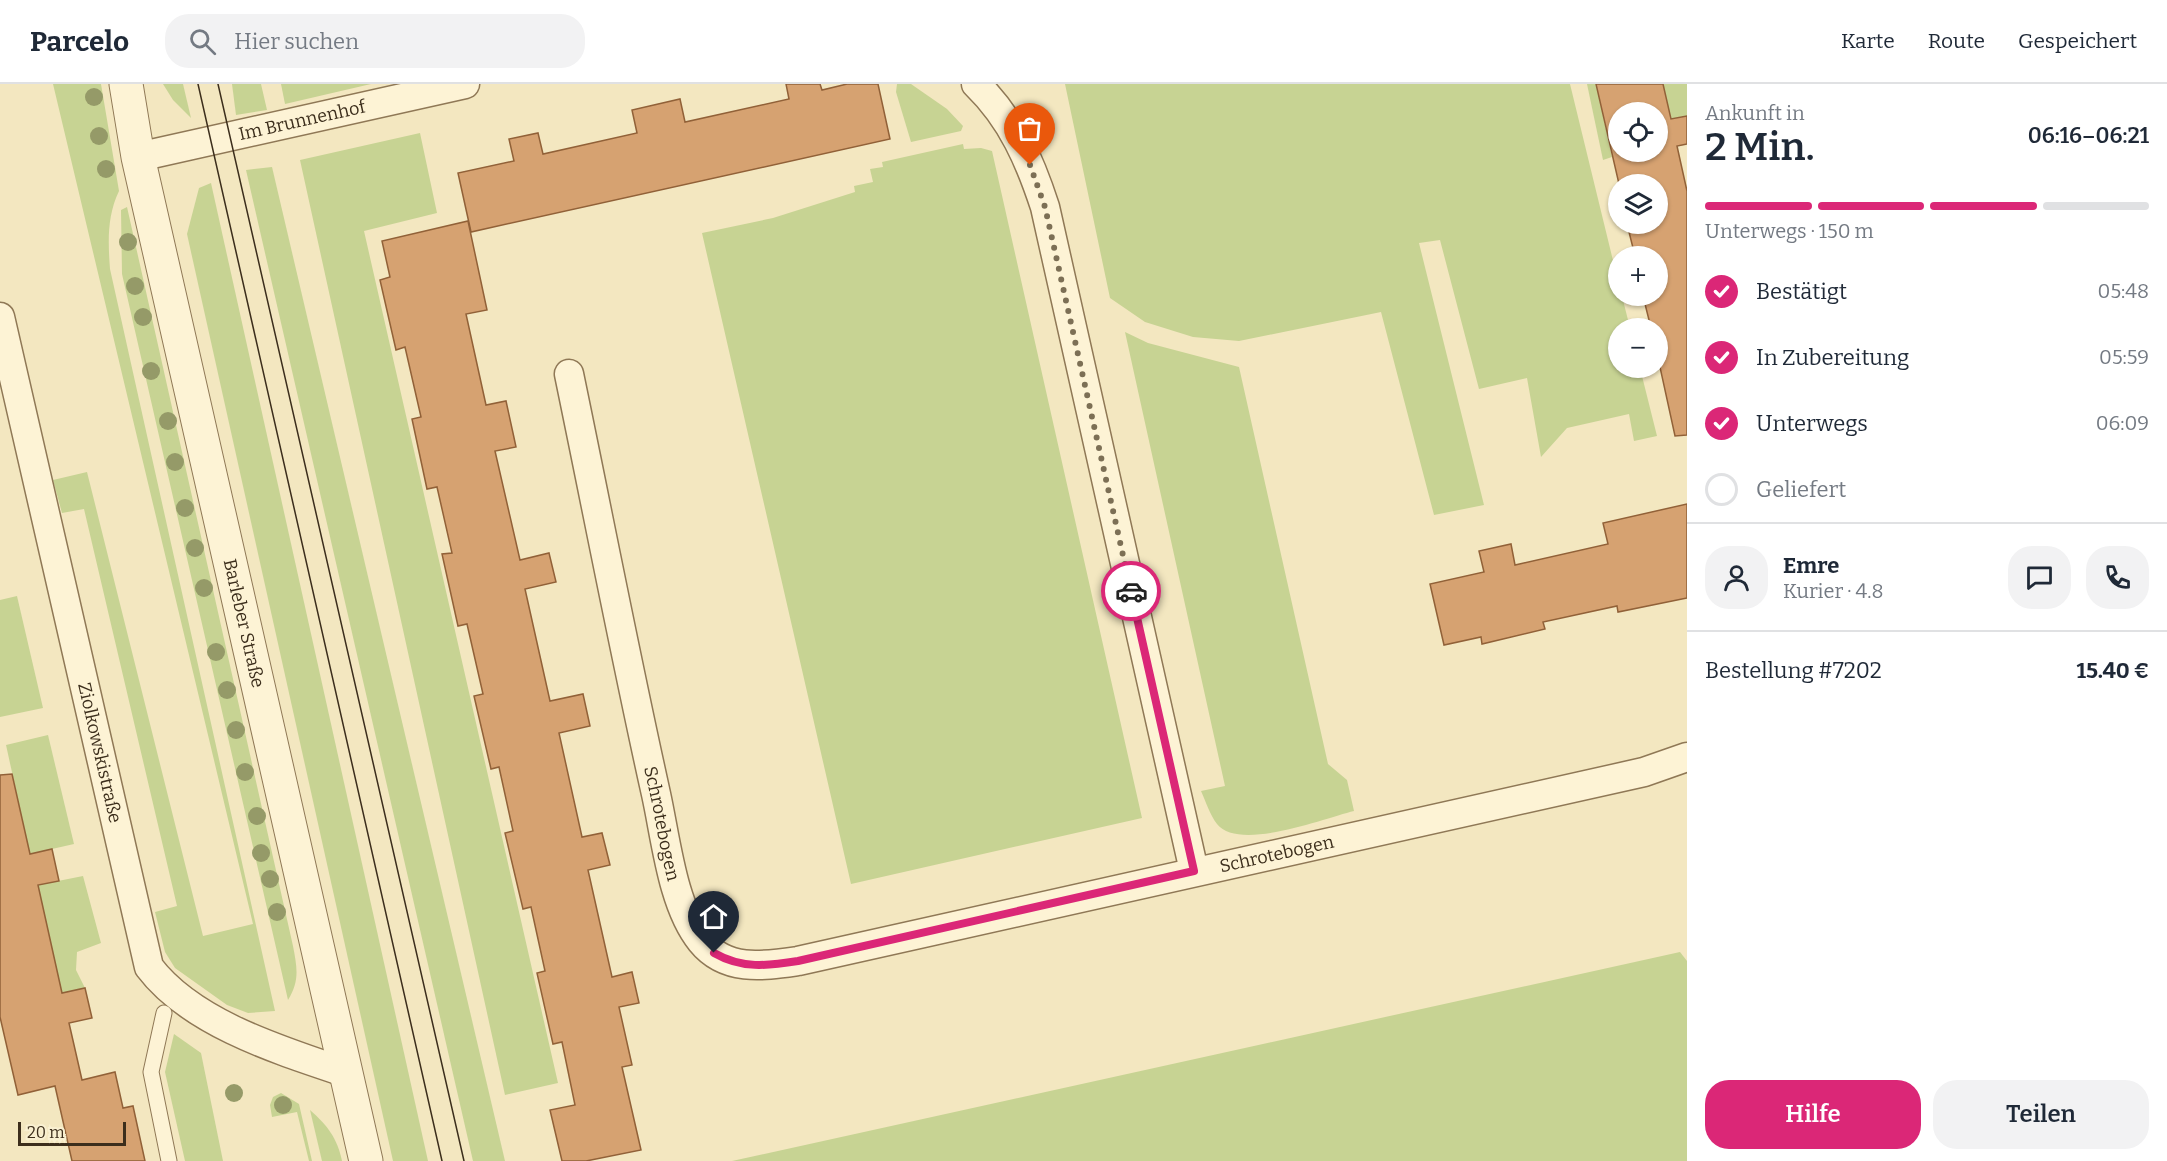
<!DOCTYPE html>
<html lang="de">
<head>
<meta charset="utf-8">
<style>
	body { margin:0; font-family:Bitter,serif; background:#f2f2f3; color:#1f2937; height:100vh; display:flex; flex-direction:column; font-size:22px; white-space:nowrap }
	* { box-sizing:border-box; margin:0 }
	p { font-size:20px; color:#747a83 }
	.icon { flex:none; width:33px; height:33px; fill:none; stroke:currentColor; stroke-width:2; stroke-linecap:round; stroke-linejoin:round }
	.map { position:relative; flex:1; overflow:hidden }
	.drawer { display:flex; flex-direction:column; background:#fff; width:480px }
	.drawer>* { flex:none }
	.tools { position:absolute; left:1608px; top:18px; display:grid; gap:12px }
	.tools a { display:grid; place-items:center; width:60px; height:60px; border-radius:50%; background:#fff; box-shadow:0 2px 4px #0004; font-size:30px }
	.scale { position:absolute; left:18px; bottom:15px; width:108px; box-sizing:border-box; padding-left:6px; border:3px solid #3c2e1c; border-top:0; font-size:16px; line-height:21px; white-space:nowrap; color:#3c2e1c; -webkit-text-stroke:4px #f9f0d1; paint-order:stroke }
	.pin { position:absolute; display:grid; place-items:center; width:51px; height:51px; color:#fff; margin:-62px -26px; border-radius:50% 50% 50% 0; rotate:-45deg; box-shadow:0 0 6px #0007 }
	.pin .icon { rotate:45deg }
	.courier { position:absolute; display:grid; place-items:center; width:60px; height:60px; margin:-30px; border:4px solid #db2777; border-radius:50%; background:#fff; color:#222; box-shadow:0 2px 8px #0007 }
	.headline em { font-style:normal; font-weight:600 }
	.headline div { display:flex; flex-direction:column-reverse }
	.headline { display:flex; align-items:center; justify-content:space-between; height:102px; padding:0 18px }
	h1 { font-size:39px; font-weight:600; line-height:45px }
	.bar { display:grid; grid-template-columns:repeat(4,1fr); gap:9px 6px; align-content:center; height:72px; padding:0 18px }
	.bar i { height:8px; border-radius:4px; background:#e0e1e3 }
	.bar .active { background:#db2777 }
	.bar p { grid-column:span 4 }
	.line { display:flex; align-items:center; gap:15px; padding:0 18px; border-top:2px solid #e0e1e3 }
	.line div { flex:1 }
	.round { display:grid; place-items:center; flex:none; width:63px; height:63px; border-radius:24px; background:#f2f2f3 }
	ol { padding:0 18px; list-style:none }
	li { display:flex; align-items:center; gap:18px; height:66px }
	li p { margin-inline-start:auto }
	li .icon { padding:6px; border-radius:50%; background:#db2777; color:#fff; stroke-width:4 }
	li:last-child { color:#747a83 }
	li i { width:33px; height:33px; border:3px solid #e0e1e3; border-radius:50% }
	.button { display:flex; gap:12px; margin-top:auto; padding:12px 18px }
	.button a { flex:1; height:69px; border-radius:24px; background:#db2777; color:#fff; font-size:24px; font-weight:600; line-height:69px; text-align:center }
	.button a+a { background:#f2f2f3; color:#1f2937 }
	header { display:flex; align-items:center; gap:36px; box-sizing:border-box; height:84px; padding:0 30px; background:#fff; border-bottom:2px solid #e0e1e3 }
	header strong { font-size:28px }
	nav { display:flex; gap:33px; margin-inline-start:auto; font-size:21px }
	.search { width:420px; height:54px; background:#f2f2f3; display:flex; align-items:center; gap:15px; box-sizing:border-box; padding:0 21px; border-radius:24px; color:#747a83; font-size:22px }
	main { display:flex; flex:1; min-height:0 }
	.map>svg:first-child { display:block }
	.green { fill:#c7d393 }
	.building { fill:#d6a271; stroke:#916138; stroke-width:1.5; fill-rule:evenodd }
	.lines { fill:none; stroke-linecap:round; stroke-linejoin:round }
	.service-casing { stroke:#8f7856; stroke-width:17 }
	.minor-casing { stroke:#8f7856; stroke-width:31 }
	.tertiary-casing { stroke:#8f7856; stroke-width:35 }
	.service { stroke:#fdf3d5; stroke-width:15 }
	.minor { stroke:#fdf3d5; stroke-width:28 }
	.tertiary { stroke:#fdf3d5; stroke-width:33 }
	.tram { stroke:#3c2e1c; stroke-width:1.5 }
	.tree { fill:#959a68 }
	.done { stroke:#7c6f55; stroke-width:6; stroke-dasharray:0 10.8 }
	.route { stroke:#db2777; stroke-width:8 }
	.labels { text-anchor:middle; stroke-width:4.5; stroke-linejoin:round; paint-order:stroke }
	.street-label { font-size:18px; fill:#3c2e1c; stroke:#f9f0d1 }
</style>
</head>
<body>
<header>
<strong>Parcelo</strong>
<div class="search"><svg class="icon" aria-label="search" viewBox="0 0 24 24"><circle cx="10" cy="10" r="6"/><path d="M15 15l6 6"/></svg>Hier suchen</div>
<nav><a>Karte</a><a>Route</a><a>Gespeichert</a></nav>
</header>
<main>
<div class="map">
<svg width="1687" height="1077" viewBox="0 0 1687 1077">
	<rect width="100%" height="100%" fill="#f3e7c0"/>
	<g class="green">
		<path d="M53 0H101L119 107C107 132 108 158 110 185L275 927 248 929 227 921 175 884 165 868 155 828 177 822 84 425 62 429 53 396 87 388 203 852 253 840Z"/>
		<polygon points="163,0 183,0 191,34 173,16"/>
		<polygon points="232,0 261,0 267,26 236,31"/>
		<polygon points="281,0 371,0 285,20"/>
		<polygon points="897,0 911,0 947,25 963,42 961,47 911,58 896,8"/>
		<polygon points="1065,0 1570,0 1618,197 1618,212 1622,212 1630,244 1618,244 1618,284 1640,284 1657,352 1634,357 1629,330 1567,344 1541,373 1527,294 1479,305 1440,156 1419,159 1484,421 1434,431 1381,228 1239,257 1193,253 1145,238 1110,214"/>
		<polygon points="1587,0 1596,0 1612,73 1603,76"/>
		<polygon points="1663,0 1687,0 1687,32 1671,35"/>
		<polygon points="420,49 437,129 364,147 558,999 505,1011 300,76"/>
		<polygon points="963,60 964,65 981,64 992,67 1142,734 851,800 702,149 773,134 855,108 854,102 873,98 870,85 883,83 882,78"/>
		<polygon points="272,83 505,1077 473,1077 246,86"/>
		<polygon points="211,99 428,1077 393,1077 187,150 199,104"/>
		<path d="M127 123 293 862C297 883 300 897 288 916L122 190 121 126Z"/>
		<path d="M1125 248 1148 259 1239 283 1328 680 1347 696 1354 727C1325 734 1239 768 1217 740 1210 731 1206 718 1201 707L1225 702Z"/>
		<polygon points="17,512 43,624 0,633 0,516"/>
		<polygon points="48,651 74,760 30,770 6,661"/>
		<polygon points="83,792 101,859 77,868 76,886 85,904 62,909 38,801"/>
		<polygon points="1680,868 1687,877 1687,1077 732,1077"/>
		<polygon points="174,950 201,969 223,1077 185,1077 165,988"/>
		<polygon points="281,1009 299,1020 312,1077 309,1077 297,1028 272,1033 270,1021 273,1013"/>
		<path d="M310 1026C328 1042 337 1054 342 1077H322Z"/>
	</g>
	<g class="building">
		<polygon points="786,0 820,0 822,6 847,0 878,0 890,55 471,148 458,89 514,77 509,55 538,49 543,70 637,49 632,26 680,15 685,38 789,15"/>
		<path d="M1596 0H1663L1671 35 1687 32V60L1677 62 1687 107V351L1675 352 1658 274V244H1651L1643 212H1658V172H1635L1627 140H1658V100H1619ZM1618 28H1658V68H1618Z"/>
		<polygon points="468,137 487,226 466,230 486,321 506,317 513,349 516,363 495,367 520,476 549,469 556,498 525,505 550,617 583,610 590,642 559,649 582,753 602,749 610,781 588,786 612,893 632,888 639,919 619,923 632,981 622,983 641,1066 586,1077 562,1077 550,1026 575,1021 562,958 553,960 537,889 545,887 531,823 523,825 505,749 513,747 499,683 491,685 474,612 483,610 467,540 458,542 442,470 452,469 437,403 427,405 412,335 421,333 405,263 396,266 380,196 390,193 382,157"/>
		<polygon points="1687,420 1687,514 1618,528 1617,522 1543,538 1545,545 1482,560 1481,553 1444,561 1430,500 1484,488 1479,467 1511,460 1515,481 1608,460 1603,439"/>
		<polygon points="12,690 30,770 52,765 59,797 38,801 62,909 85,904 92,934 69,939 82,996 115,988 123,1024 133,1022 145,1077 72,1077 55,1002 18,1011 0,933 0,691"/>
	</g>
	<g class="lines">
		<g class="service-casing">
			<polyline id="service" points="164,929 151,988 169,1077"/>
		</g>
		<g class="minor-casing">
			<g id="minor">
				<path d="M976 0C1012 35 1030 77 1045 123L1194 787"/>
				<path id="s1" d="M138 73 465 0"/>
				<path id="s2" d="M0 233 149 883C192 940 282 967 347 989"/>
				<path id="s3" d="M569 290C598 430 625 571 656 710 666 755 672 821 701 857 726 888 763 882 798 877L1644 688 1687 673"/>
			</g>
		</g>
		<g class="tertiary-casing">
			<g id="tertiary">
				<path id="s4" d="M126 0 138 73 366 1077"/>
			</g>
		</g>
		<use href="#service" class="service"/>
		<use href="#minor" class="minor"/>
		<use href="#tertiary" class="tertiary"/>
		<g class="tram">
			<polyline points="198,0 442,1077"/>
			<polyline points="218,0 464,1077"/>
		</g>
	</g>
	<g class="tree">
		<circle cx="94" cy="13" r="9"/>
		<circle cx="99" cy="52" r="9"/>
		<circle cx="106" cy="85" r="9"/>
		<circle cx="128" cy="158" r="9"/>
		<circle cx="135" cy="202" r="9"/>
		<circle cx="143" cy="233" r="9"/>
		<circle cx="151" cy="287" r="9"/>
		<circle cx="168" cy="337" r="9"/>
		<circle cx="175" cy="378" r="9"/>
		<circle cx="185" cy="424" r="9"/>
		<circle cx="195" cy="464" r="9"/>
		<circle cx="204" cy="504" r="9"/>
		<circle cx="216" cy="568" r="9"/>
		<circle cx="227" cy="606" r="9"/>
		<circle cx="236" cy="646" r="9"/>
		<circle cx="245" cy="688" r="9"/>
		<circle cx="257" cy="732" r="9"/>
		<circle cx="261" cy="769" r="9"/>
		<circle cx="270" cy="795" r="9"/>
		<circle cx="277" cy="828" r="9"/>
		<circle cx="234" cy="1009" r="9"/>
		<circle cx="283" cy="1021" r="9"/>
	</g>
	<g class="lines">
		<polyline class="done" points="1030,81 1045,123 1131,507"/>
		<path class="route" d="M714 869C742 885 767 882 798 877L1194 787 1131 507"/>
	</g>
	<g class="labels">
		<g class="street-label">
			<text dy="6" stroke="none"><textPath href="#s1" startOffset="168">Im Brunnenhof</textPath></text>
			<text dy="6" stroke="none"><textPath href="#s4" startOffset="552">Barleber Straße</textPath></text>
			<text dy="6" stroke="none"><textPath href="#s2" startOffset="447">Ziolkowskistraße</textPath></text>
			<text dy="6" stroke="none"><textPath href="#s3" startOffset="459">Schrotebogen</textPath></text>
			<text dy="6" stroke="none"><textPath href="#s3" startOffset="1179">Schrotebogen</textPath></text>
		</g>
	</g>
</svg>
<div class="tools">
<a><svg class="icon" aria-label="locate" viewBox="0 0 24 24"><circle cx="12" cy="12" r="6"/><path d="M12 2v4M12 18v4M2 12h4M18 12h4"/></svg></a>
<a><svg class="icon" aria-label="layers" viewBox="0 0 24 24"><path d="M12 4l9 5-9 5-9-5zM3 14l9 5 9-5"/></svg></a>
<a>+</a>
<a>−</a>
</div>
<div class="scale">20 m</div>
<div class="pin" style="left:1030px;top:81px;background:#ea580c"><svg class="icon" aria-label="bag" viewBox="0 0 24 24"><path d="M5 8h14l-1 12H6zM9 8a3 3 0 0 1 6 0"/></svg></div>
<div class="pin" style="left:714px;top:869px;background:#1f2937"><svg class="icon" aria-label="home" viewBox="0 0 24 24"><path d="M3 11l9-7 9 7M6 9v11h12V9"/></svg></div>
<div class="courier" style="left:1131px;top:507px"><svg class="icon" aria-label="car" viewBox="0 0 24 24"><path d="M5 17H2v-5l4-1 3-4h7l3 4 3 1v5h-3M9 17h6M6 11h13"/><circle cx="7" cy="17" r="2"/><circle cx="17" cy="17" r="2"/></svg></div>
</div>
<section class="drawer">
<div class="headline"><div><h1>2 Min.</h1><p>Ankunft in</p></div><em>06:16–06:21</em></div>
<div class="bar"><i class="active"></i><i class="active"></i><i class="active"></i><i></i><p>Unterwegs · 150 m</p></div>
<ol>
<li><svg class="icon" aria-label="check" viewBox="0 0 24 24"><path d="M5 12l5 5 9-10"/></svg>Bestätigt<p>05:48</p></li>
<li><svg class="icon" aria-label="check" viewBox="0 0 24 24"><path d="M5 12l5 5 9-10"/></svg>In Zubereitung<p>05:59</p></li>
<li><svg class="icon" aria-label="check" viewBox="0 0 24 24"><path d="M5 12l5 5 9-10"/></svg>Unterwegs<p>06:09</p></li>
<li><i></i>Geliefert</li>
</ol>
<div class="line" style="height:108px"><a class="round"><svg class="icon" aria-label="person" viewBox="0 0 24 24"><circle cx="12" cy="8" r="4"/><path d="M4 21q1-7 8-7t8 7"/></svg></a><div><b>Emre</b><p>Kurier · 4.8</p></div><a class="round"><svg class="icon" aria-label="chat" viewBox="0 0 24 24"><path d="M4 5h16v11H9l-5 4z"/></svg></a><a class="round"><svg class="icon" aria-label="phone" viewBox="0 0 24 24"><path d="M5 4h4l2 5-3 2q2 4 5 5l2-3 5 2v4C11 20 4 13 5 4z"/></svg></a></div>
<div class="line" style="height:78px"><div>Bestellung #7202</div><b>15.40 €</b></div>
<div class="button"><a>Hilfe</a><a>Teilen</a></div>
</section>
</main>
</body>
</html>
